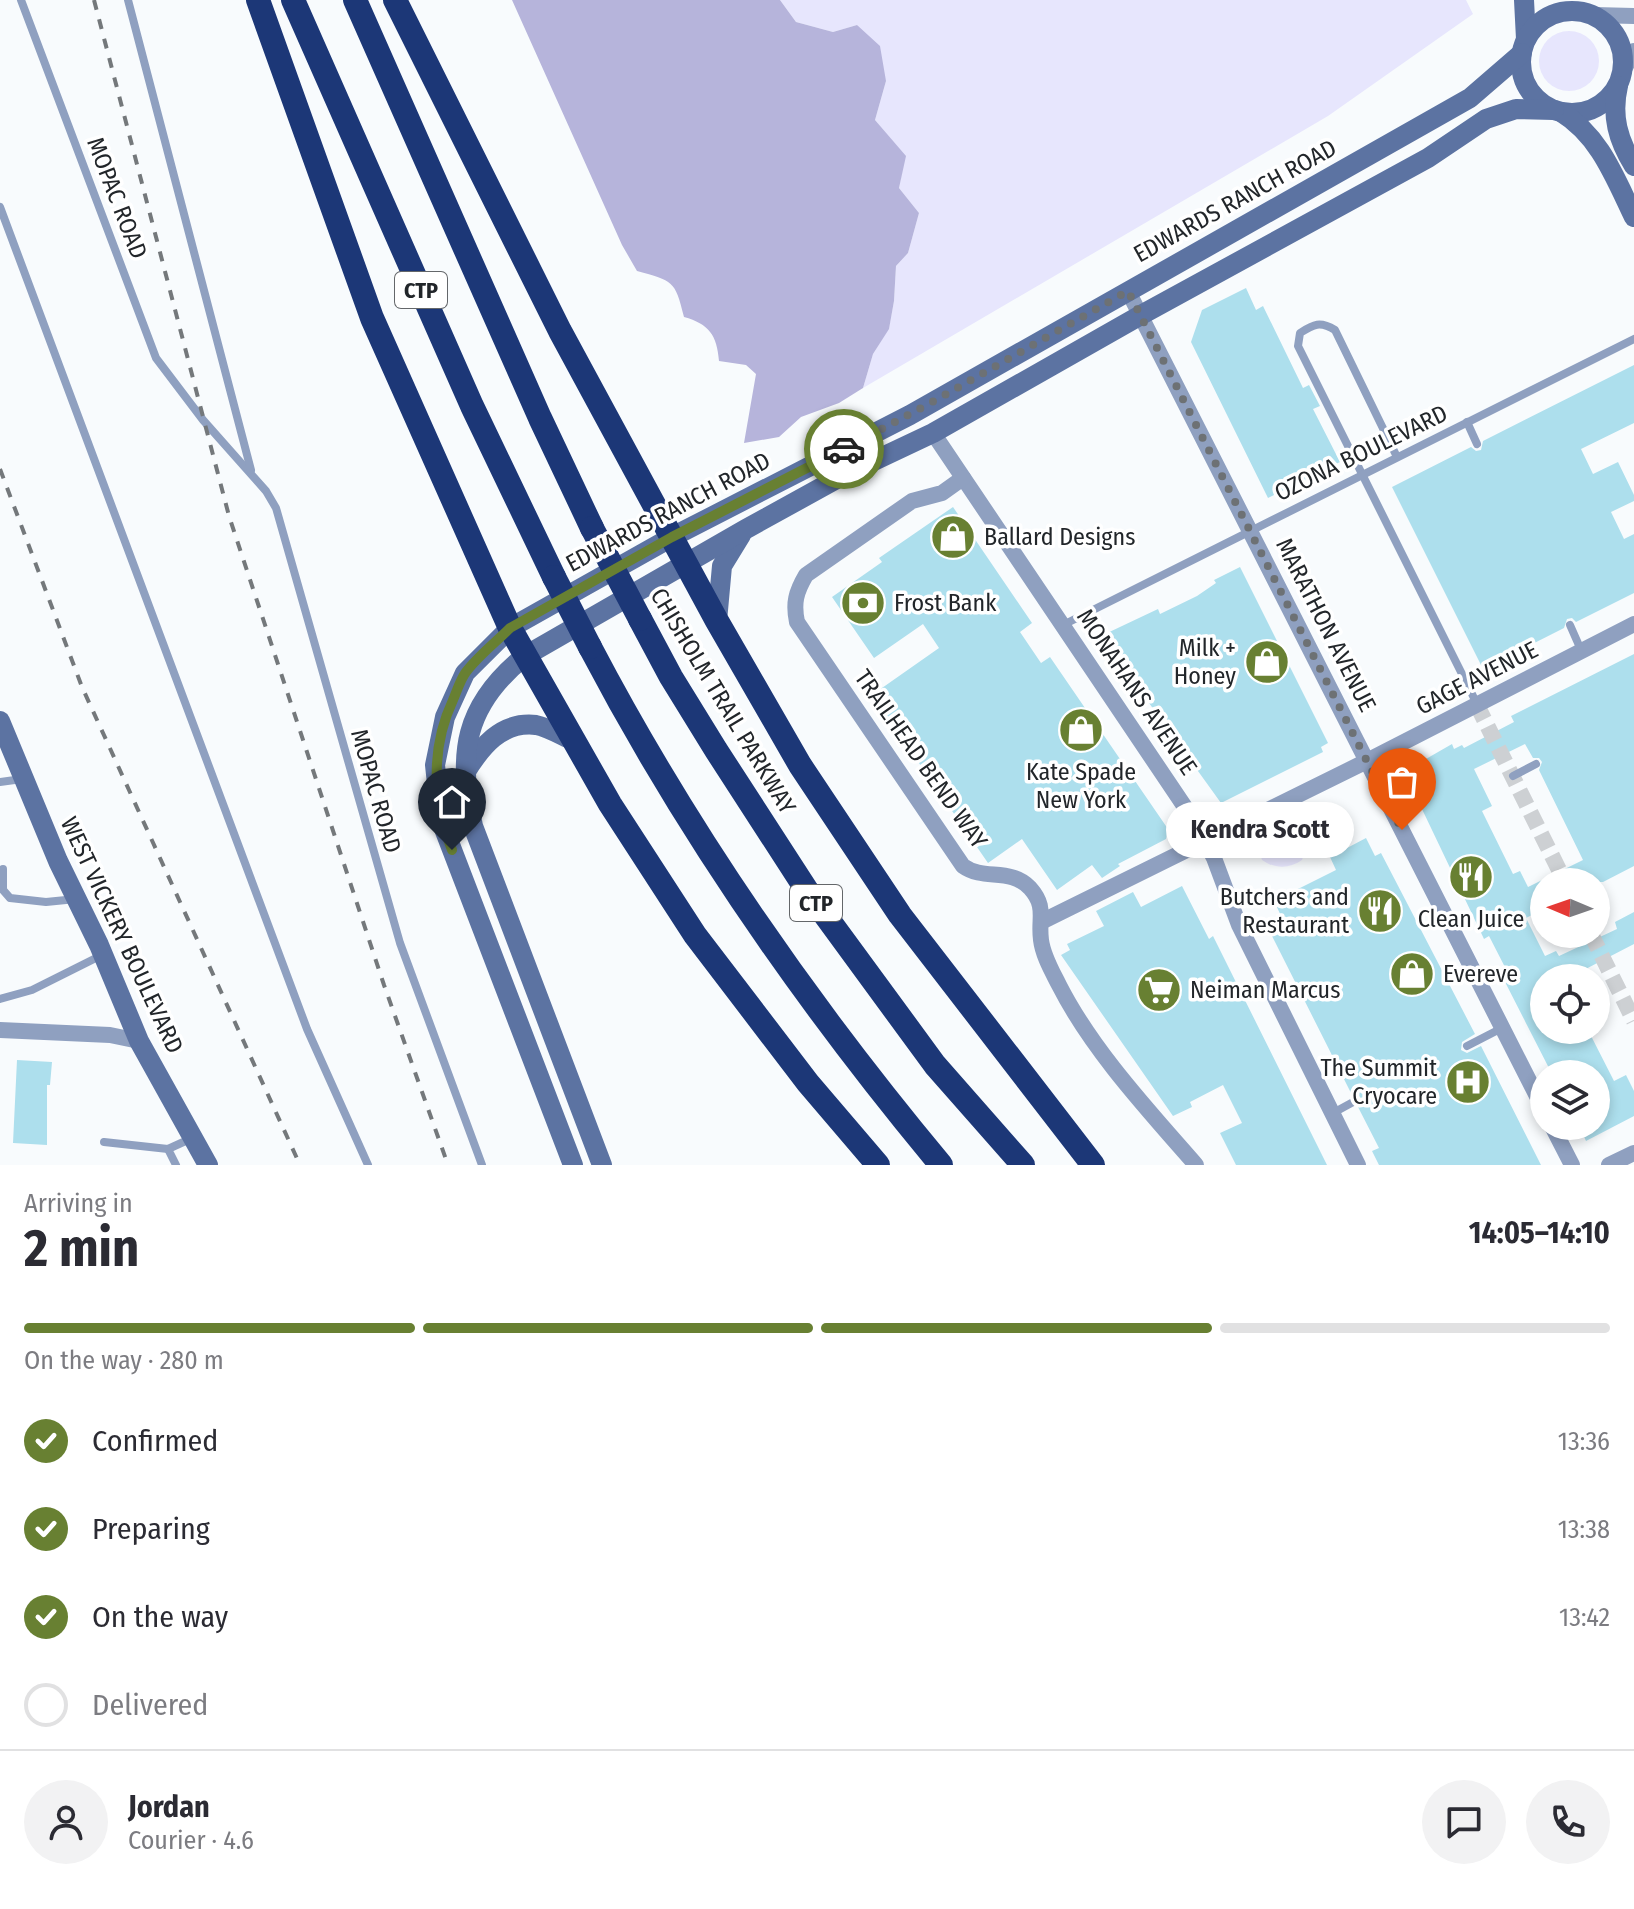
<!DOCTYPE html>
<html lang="en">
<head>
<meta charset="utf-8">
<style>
	body { margin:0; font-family:"Fira Sans Condensed",sans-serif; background:#f2f2f3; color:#2b2b33; height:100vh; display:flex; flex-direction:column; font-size:30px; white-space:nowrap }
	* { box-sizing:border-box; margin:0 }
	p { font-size:26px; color:#7c7c81 }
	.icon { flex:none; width:44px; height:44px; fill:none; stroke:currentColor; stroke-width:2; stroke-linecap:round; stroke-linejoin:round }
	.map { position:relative; height:1165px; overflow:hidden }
	.drawer { display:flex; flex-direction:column; background:#fff; flex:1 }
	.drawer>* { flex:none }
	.needle { width:52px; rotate:272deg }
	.tools { position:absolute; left:1530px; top:868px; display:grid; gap:16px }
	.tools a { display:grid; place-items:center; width:80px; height:80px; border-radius:50%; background:#fff; box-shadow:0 4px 12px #0003; font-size:40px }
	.pin { position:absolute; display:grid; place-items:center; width:68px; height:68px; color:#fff; margin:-82px -34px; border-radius:50% 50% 50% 0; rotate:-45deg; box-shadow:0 0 8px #0007 }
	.pin .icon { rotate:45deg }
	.courier { position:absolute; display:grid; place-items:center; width:80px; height:80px; margin:-40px; border:6px solid #688032; border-radius:50%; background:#fff; color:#222; box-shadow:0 2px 10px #0007 }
	.bubble { position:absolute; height:56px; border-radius:28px; background:#fff; box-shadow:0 4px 12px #0003; font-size:26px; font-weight:700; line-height:56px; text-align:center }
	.summary em { font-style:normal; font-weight:700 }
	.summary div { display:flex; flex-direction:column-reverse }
	.summary { display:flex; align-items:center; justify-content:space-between; height:136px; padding:0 24px }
	h1 { font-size:52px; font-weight:700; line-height:60px }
	.bar { display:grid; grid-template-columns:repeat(4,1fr); gap:12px 8px; align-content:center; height:96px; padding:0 24px }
	.bar i { height:10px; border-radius:6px; background:#e1e1e2 }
	.bar .active { background:#688032 }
	.bar p { grid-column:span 4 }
	.line { display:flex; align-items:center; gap:20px; padding:0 24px; border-top:2px solid #e1e1e2 }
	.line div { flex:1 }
	.round { display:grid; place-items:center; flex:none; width:84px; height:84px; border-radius:42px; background:#f2f2f3 }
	ol { padding:0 24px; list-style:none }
	li { display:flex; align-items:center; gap:24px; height:88px }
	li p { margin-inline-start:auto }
	li .icon { padding:8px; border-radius:50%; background:#688032; color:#fff; stroke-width:4 }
	li:last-child { color:#7c7c81 }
	li i { width:44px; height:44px; border:4px solid #e1e1e2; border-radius:50% }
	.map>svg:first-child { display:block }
	.green { fill:#e7e6fd }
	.forest { fill:#b6b4db }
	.building { fill:#addfed; fill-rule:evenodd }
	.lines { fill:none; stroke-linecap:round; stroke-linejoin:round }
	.street-tunnel { stroke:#cdd0d3; stroke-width:16; stroke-dasharray:16 8; stroke-linecap:butt }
	.lane { stroke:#8fa0c0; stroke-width:8 }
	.street { stroke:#8fa0c0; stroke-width:16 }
	.secondary { stroke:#5c73a2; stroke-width:20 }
	.highway { stroke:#1c3777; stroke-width:24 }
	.rail { stroke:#74787b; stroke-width:4; stroke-dasharray:10 10; stroke-linecap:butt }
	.highway-bridge { stroke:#1c3777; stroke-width:24 }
	.done { stroke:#6d7174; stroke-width:8; stroke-dasharray:0 14.4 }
	.route { stroke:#688032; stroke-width:10 }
	.labels { text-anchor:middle; stroke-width:7; stroke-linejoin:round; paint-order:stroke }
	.shield { fill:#fff; stroke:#64676a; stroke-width:2 }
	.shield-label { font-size:22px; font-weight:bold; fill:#22262a }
	.street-label { font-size:24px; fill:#22262a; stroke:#fff }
	.poi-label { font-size:24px; fill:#22262a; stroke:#fff; text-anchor:start }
</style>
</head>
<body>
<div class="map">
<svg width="1634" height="1165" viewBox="0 0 1634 1165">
	<rect width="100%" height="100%" fill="#f8fbfd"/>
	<g class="green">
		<polygon points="780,0 1466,0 1473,14 1328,116 863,388 873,354 889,328 894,301 896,266 908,253 919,213 899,188 905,156 875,120 886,81 857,25 833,32 796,22"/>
		<circle cx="1569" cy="61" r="30"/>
		<path d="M1280 836C1291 837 1301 840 1305 851L1302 860C1289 869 1275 869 1262 860L1259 851C1260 840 1271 837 1280 836Z"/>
	</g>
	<path class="forest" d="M512 0H780L796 22 833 32 857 25 880 46 886 81 875 120 906 156 899 188 919 213 908 253 896 266 894 301 889 329 873 354 863 388 839 403 801 417 779 437 744 443 756 374 746 365 719 361C717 335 709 324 684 317 675 280 673 281 637 271L622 245Z"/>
	<g class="building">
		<polygon points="1246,288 1256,310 1263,306 1303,388 1309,385 1320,406 1313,409 1340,462 1268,498 1191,342 1202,310"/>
		<polygon points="1634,365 1634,423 1581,449 1593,474 1618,462 1634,495 1634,501 1611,512 1624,539 1634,534 1634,593 1576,622 1572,618 1567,619 1564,628 1483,669 1392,487 1471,447 1476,451 1481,450 1483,441"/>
		<polygon points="953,507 1032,623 1020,632 1041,663 1050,657 1168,829 1166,839 1118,864 1120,866 1102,878 1092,865 1057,890 1022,839 988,863 872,695 939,648 923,624 874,658 832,597 882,562 879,558"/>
		<polygon points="1240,567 1328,743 1321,747 1323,752 1221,803 1149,703 1155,700 1153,697 1122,656 1118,659 1103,635 1158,609 1160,614 1197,596 1216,583 1214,580"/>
		<path d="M1634 654V866L1603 882H1544V909L1526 918 1545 956 1556 951 1559 956 1617 929 1615 922 1634 912V944L1578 973 1581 978H1544V1030H1588L1614 1081 1626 1075 1634 1091V1116L1586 1141 1579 1126H1596V1074H1552L1503 978 1509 975 1489 936 1484 939 1421 807 1416 810 1398 775 1452 744 1454 749 1462 745 1464 748 1514 722 1511 716ZM1525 744 1533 758H1539L1542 762 1539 770 1583 860 1528 887 1520 871 1513 874 1482 811 1492 806 1474 769Z"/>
		<polygon points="1366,838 1375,856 1381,853 1475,1034 1462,1042 1461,1050 1467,1053 1481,1046 1541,1165 1379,1165 1372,1151 1379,1148 1358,1107 1361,1098 1358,1095 1352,1095 1268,928 1283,920 1274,901 1336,870 1330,857"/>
		<polygon points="1182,886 1209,939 1213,936 1327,1165 1236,1165 1220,1133 1242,1123 1223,1085 1190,1102 1192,1107 1173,1116 1061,955 1070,950 1067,944 1104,926 1096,911 1133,892 1141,907"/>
		<polygon points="17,1060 52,1062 50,1085 47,1085 47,1145 13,1143"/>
	</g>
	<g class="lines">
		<g class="street-tunnel">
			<polyline points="1477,705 1565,882"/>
			<polyline points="1591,934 1634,1021"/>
		</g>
		<g class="lane">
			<polyline points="21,0 156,358 203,420 266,491 276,508 400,943 482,1165"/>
			<polyline points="128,0 251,470"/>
			<polyline points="0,207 307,1029 368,1165"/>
			<polyline points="1467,422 1477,444"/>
			<path d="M1397 457 1335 330C1320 321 1314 324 1300 333L1298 346 1477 704"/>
			<polyline points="1063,625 1634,339"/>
			<polyline points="1570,625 1581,650"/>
			<polyline points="1513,776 1536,764"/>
			<polyline points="0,782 22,779"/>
			<polyline points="3,869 3,890 10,898 46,902 76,899"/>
			<polyline points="0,999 32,990 102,955"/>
			<polyline points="1467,1046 1502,1028"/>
			<polyline points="1333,1113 1355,1101"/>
			<polyline points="104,1142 168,1149"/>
			<polyline points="176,1165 168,1149 190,1139"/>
		</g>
		<g class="street">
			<polyline points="1594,15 1634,16"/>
			<polyline points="1621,75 1634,51"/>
			<polyline points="1128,291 1544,1110"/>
			<polyline points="933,433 1195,822 1214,858 1239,925 1358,1165"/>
			<path d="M963 478 942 493 912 501 806 575C796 592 793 603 797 622L963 866C984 881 1010 867 1030 888 1047 907 1038 918 1041 940 1043 956 1052 971 1059 985 1092 1050 1148 1110 1196 1165"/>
			<polyline points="1041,922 1367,761 1634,624"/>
			<polyline points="0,1030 110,1035 139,1041"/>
			<polyline points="1552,1126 1572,1165"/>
			<polyline points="1609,1165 1634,1153"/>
		</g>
		<g class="secondary">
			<polyline points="1524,0 1526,39"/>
			<circle cx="1572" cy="62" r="51"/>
			<path d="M1618 86C1611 116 1618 140 1634 166"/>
			<path d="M1561 112C1600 136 1615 178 1634 217"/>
			<polyline points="717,621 722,566 741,535"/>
			<polyline points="0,721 58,861 99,945 139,1041 208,1165"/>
			<path d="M465 773C481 747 501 721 536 725 547 727 561 735 572 740"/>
			<polyline points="573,1165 441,821 435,765 445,717 465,673 510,628 672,537 910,415 1470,98 1522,53"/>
			<path d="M602 1165 473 826C457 754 464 705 525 656L746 529 842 476 933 433 1141 315 1428 158 1486 119 1516 109 1554 110"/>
		</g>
		<g class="highway">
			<polyline points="258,0 372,318 510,628 610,804 695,935 808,1083 878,1165"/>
			<polyline points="293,0 472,406 554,577"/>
			<polyline points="355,0 540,418 592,528"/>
			<polyline points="395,0 560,331 717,621 800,765 900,915 1093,1165"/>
			<polyline points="640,619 671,677 716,750 806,889 935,1065 1023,1165"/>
			<path d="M590 647C687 832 807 1004 941 1165"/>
		</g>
		<g class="rail">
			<polyline points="94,0 229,516 384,985 448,1165"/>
			<polyline points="0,469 82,687 300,1165"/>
		</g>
		<g class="highway-bridge">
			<polyline points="592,528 640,619"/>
			<polyline points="554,577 590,647"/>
		</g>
	</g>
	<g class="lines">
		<polyline class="done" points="844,449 936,400 1128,291 1402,830"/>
		<path class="route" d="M452 850C433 800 430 749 453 700 457 691 460 680 466 672 478 656 496 642 510 628L672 537 844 449"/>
	</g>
	<defs>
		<g id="shop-disc" transform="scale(2.3)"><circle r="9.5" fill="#688032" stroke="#fff"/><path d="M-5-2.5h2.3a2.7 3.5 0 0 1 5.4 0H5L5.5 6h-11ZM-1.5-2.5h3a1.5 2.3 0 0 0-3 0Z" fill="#fff"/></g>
		<g id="bank-disc" transform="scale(2.3)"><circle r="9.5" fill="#688032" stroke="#fff"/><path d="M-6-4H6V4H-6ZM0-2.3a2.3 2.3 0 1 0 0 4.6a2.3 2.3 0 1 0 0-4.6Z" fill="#fff"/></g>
		<g id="restaurant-disc" transform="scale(2.3)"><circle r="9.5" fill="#688032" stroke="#fff"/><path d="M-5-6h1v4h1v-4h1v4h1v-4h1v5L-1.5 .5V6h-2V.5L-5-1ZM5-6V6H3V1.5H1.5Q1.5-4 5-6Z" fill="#fff"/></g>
		<g id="supermarket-disc" transform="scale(2.3)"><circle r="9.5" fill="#688032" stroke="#fff"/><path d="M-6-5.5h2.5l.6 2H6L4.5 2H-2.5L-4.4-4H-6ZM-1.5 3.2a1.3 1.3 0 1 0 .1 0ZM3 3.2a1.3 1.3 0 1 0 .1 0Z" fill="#fff"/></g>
		<g id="hospital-disc" transform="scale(2.3)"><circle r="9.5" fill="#688032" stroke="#fff"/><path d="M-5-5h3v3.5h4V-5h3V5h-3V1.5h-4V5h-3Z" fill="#fff"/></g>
	</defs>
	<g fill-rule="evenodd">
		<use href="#shop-disc" x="953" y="537"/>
		<use href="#bank-disc" x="863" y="603"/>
		<use href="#shop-disc" x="1267" y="662"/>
		<use href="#shop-disc" x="1081" y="730"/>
		<use href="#restaurant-disc" x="1471" y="877"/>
		<use href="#restaurant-disc" x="1380" y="911"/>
		<use href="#shop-disc" x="1412" y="974"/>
		<use href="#supermarket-disc" x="1159" y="990"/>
		<use href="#hospital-disc" x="1468" y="1082"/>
	</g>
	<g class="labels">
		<g class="shield">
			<rect x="395" y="272" width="52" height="36" rx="6"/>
			<rect x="790" y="885" width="52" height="36" rx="6"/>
		</g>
		<g class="shield-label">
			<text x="421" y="298">CTP</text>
			<text x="816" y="911">CTP</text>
		</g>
		<g class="street-label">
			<text transform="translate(117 198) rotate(69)" y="8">MOPAC ROAD</text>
			<text transform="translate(1235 201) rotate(-29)" y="8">EDWARDS RANCH ROAD</text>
			<text transform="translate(1361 453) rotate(-26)" y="8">OZONA BOULEVARD</text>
			<text transform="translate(668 512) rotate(-28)" y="8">EDWARDS RANCH ROAD</text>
			<text transform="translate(1326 625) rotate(63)" y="8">MARATHON AVENUE</text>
			<text transform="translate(1477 678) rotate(-27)" y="8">GAGE AVENUE</text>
			<text transform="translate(1137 692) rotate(56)" y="8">MONAHANS AVENUE</text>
			<text transform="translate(723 701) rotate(59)" y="8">CHISHOLM TRAIL PARKWAY</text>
			<text transform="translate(921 759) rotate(55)" y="8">TRAILHEAD BEND WAY</text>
			<text transform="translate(376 791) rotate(74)" y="8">MOPAC ROAD</text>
			<text transform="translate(122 935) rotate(65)" y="8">WEST VICKERY BOULEVARD</text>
		</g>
		<g class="poi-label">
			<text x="984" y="545">Ballard Designs</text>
			<text x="894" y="611">Frost Bank</text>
			<text x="1236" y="656" text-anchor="end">Milk +<tspan x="1236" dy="28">Honey</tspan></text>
			<text x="1081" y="780" text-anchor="middle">Kate Spade<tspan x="1081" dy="28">New York</tspan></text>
			<text x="1349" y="905" text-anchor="end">Butchers and<tspan x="1349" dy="28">Restaurant</tspan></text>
			<text x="1471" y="927" text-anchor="middle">Clean Juice</text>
			<text x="1443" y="982">Evereve</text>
			<text x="1190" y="998">Neiman Marcus</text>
			<text x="1437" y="1076" text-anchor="end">The Summit<tspan x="1437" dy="28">Cryocare</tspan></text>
		</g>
	</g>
</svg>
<div class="tools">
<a><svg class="needle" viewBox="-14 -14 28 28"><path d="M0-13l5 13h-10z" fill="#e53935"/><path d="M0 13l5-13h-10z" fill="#7c7c81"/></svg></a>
<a><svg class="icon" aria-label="locate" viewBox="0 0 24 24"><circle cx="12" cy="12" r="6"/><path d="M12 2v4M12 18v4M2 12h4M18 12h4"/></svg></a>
<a><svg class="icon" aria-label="layers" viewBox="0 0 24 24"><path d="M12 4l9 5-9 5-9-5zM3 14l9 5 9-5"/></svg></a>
</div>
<div class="pin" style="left:1402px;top:830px;background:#ea580c"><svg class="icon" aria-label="bag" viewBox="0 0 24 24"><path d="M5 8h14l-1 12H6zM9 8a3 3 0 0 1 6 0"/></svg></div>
<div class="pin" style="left:452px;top:850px;background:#1f2937"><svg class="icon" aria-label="home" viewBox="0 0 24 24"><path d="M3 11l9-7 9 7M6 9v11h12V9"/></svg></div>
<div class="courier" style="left:844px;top:449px"><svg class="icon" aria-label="car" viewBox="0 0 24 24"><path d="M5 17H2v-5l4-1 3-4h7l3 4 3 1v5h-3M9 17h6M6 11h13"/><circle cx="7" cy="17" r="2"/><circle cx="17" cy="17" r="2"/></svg></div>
<div class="bubble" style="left:1166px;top:802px;width:188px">Kendra Scott</div>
</div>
<section class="drawer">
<div class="summary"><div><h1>2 min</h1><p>Arriving in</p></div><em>14:05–14:10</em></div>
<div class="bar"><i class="active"></i><i class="active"></i><i class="active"></i><i></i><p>On the way · 280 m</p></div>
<ol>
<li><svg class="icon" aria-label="check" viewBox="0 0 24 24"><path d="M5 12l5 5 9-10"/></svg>Confirmed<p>13:36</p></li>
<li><svg class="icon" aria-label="check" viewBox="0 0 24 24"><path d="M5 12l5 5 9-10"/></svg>Preparing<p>13:38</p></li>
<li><svg class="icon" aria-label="check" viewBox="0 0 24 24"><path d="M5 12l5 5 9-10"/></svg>On the way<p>13:42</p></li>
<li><i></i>Delivered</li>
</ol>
<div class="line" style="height:144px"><a class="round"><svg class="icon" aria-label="person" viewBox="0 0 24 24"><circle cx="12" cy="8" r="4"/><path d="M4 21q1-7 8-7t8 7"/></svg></a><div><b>Jordan</b><p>Courier · 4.6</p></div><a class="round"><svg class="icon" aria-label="chat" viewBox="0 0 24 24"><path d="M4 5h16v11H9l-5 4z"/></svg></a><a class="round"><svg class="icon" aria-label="phone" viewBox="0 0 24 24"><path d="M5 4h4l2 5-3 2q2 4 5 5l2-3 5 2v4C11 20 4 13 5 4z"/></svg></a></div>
</section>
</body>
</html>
